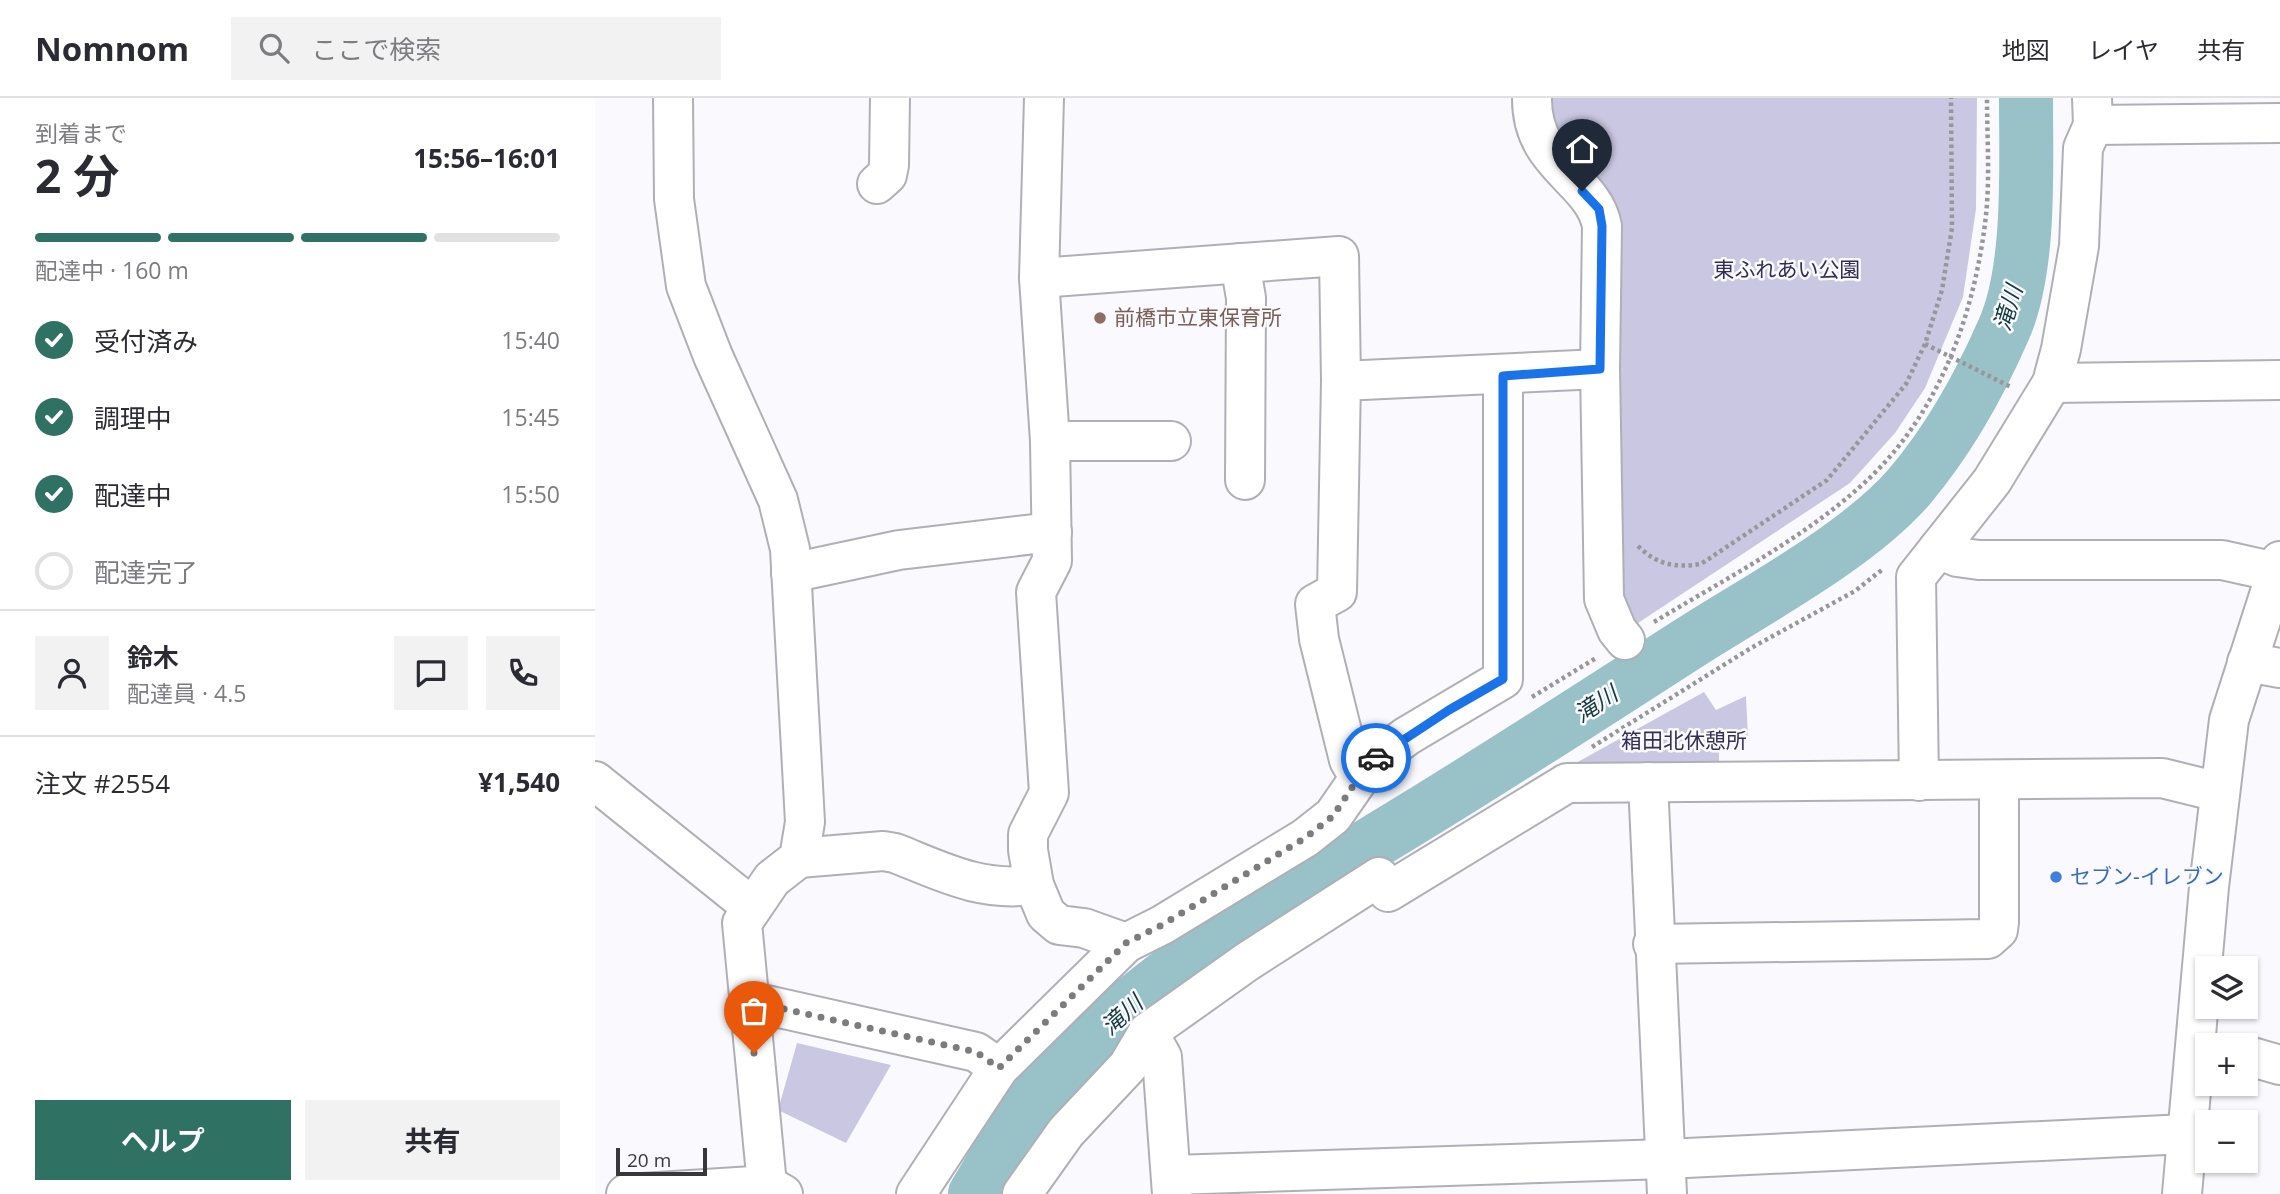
<!DOCTYPE html>
<html lang="ja">
<head>
<meta charset="utf-8">
<style>
	body { margin:0; font-family:"Open Sans","Noto Sans JP",sans-serif; background:#f2f2f3; color:#2b2b33; height:100vh; display:flex; flex-direction:column; font-size:26px; white-space:nowrap }
	* { box-sizing:border-box; margin:0 }
	p { font-size:23px; color:#7c7c81 }
	.icon { flex:none; width:38px; height:38px; fill:none; stroke:currentColor; stroke-width:2; stroke-linecap:round; stroke-linejoin:round }
	.map { position:relative; flex:1; overflow:hidden }
	.panel { display:flex; flex-direction:column; background:#fff; width:595px }
	.panel>* { flex:none }
	.buttons { position:absolute; left:1600px; top:858px; display:grid; gap:14px }
	.buttons a { display:grid; place-items:center; width:63px; height:63px; border-radius:0px; background:#fff; box-shadow:0 2px 5px #0004; font-size:35px }
	.scale { position:absolute; left:21px; bottom:18px; width:91px; box-sizing:border-box; padding-left:7px; border:4px solid #38383b; border-top:0; font-size:19px; line-height:24px; white-space:nowrap; color:#38383b; -webkit-text-stroke:5px #fafafe; paint-order:stroke }
	.pin { position:absolute; display:grid; place-items:center; width:60px; height:60px; color:#fff; margin:-72px -30px; border-radius:50% 50% 50% 0; rotate:-45deg; box-shadow:0 0 7px #0007 }
	.pin .icon { rotate:45deg }
	.courier { position:absolute; display:grid; place-items:center; width:70px; height:70px; margin:-35px; border:5px solid #1a73e8; border-radius:50%; background:#fff; color:#222; box-shadow:0 2px 9px #0007 }
	.headline em { font-style:normal; font-weight:700 }
	.headline div { display:flex; flex-direction:column-reverse }
	.headline { display:flex; align-items:center; justify-content:space-between; height:119px; padding:0 35px }
	h1 { font-size:46px; font-weight:700; line-height:52px }
	.bar { display:grid; grid-template-columns:repeat(4,1fr); gap:10px 7px; align-content:center; height:84px; padding:0 35px }
	.bar i { height:9px; border-radius:5px; background:#e1e1e2 }
	.bar .current { background:#2f7264 }
	.bar p { grid-column:span 4 }
	.line { display:flex; align-items:center; gap:18px; padding:0 35px; border-top:2px solid #e1e1e2 }
	.line div { flex:1 }
	.round { display:grid; place-items:center; flex:none; width:74px; height:74px; border-radius:0px; background:#f2f2f3 }
	ol { padding:0 35px; list-style:none }
	li { display:flex; align-items:center; gap:21px; height:77px }
	li p { margin-inline-start:auto }
	li .icon { padding:7px; border-radius:50%; background:#2f7264; color:#fff; stroke-width:4 }
	li:last-child { color:#7c7c81 }
	li i { width:38px; height:38px; border:4px solid #e1e1e2; border-radius:50% }
	.button { display:flex; gap:14px; margin-top:auto; padding:14px 35px }
	.button a { flex:1; height:80px; border-radius:0px; background:#2f7264; color:#fff; font-size:28px; font-weight:700; line-height:80px; text-align:center }
	.button a+a { background:#f2f2f3; color:#2b2b33 }
	header { display:flex; align-items:center; gap:42px; box-sizing:border-box; height:98px; padding:0 35px; background:#fff; border-bottom:2px solid #e1e1e2 }
	header strong { font-size:33px }
	nav { display:flex; gap:38px; margin-inline-start:auto; font-size:24px }
	.search { width:490px; height:63px; background:#f2f2f3; display:flex; align-items:center; gap:18px; box-sizing:border-box; padding:0 24px; border-radius:0px; color:#7c7c81; font-size:26px }
	main { display:flex; flex:1; min-height:0 }
	.map>svg:first-child { display:block }
	.green { fill:#c9c7e2 }
	.lines { fill:none; stroke-linecap:round; stroke-linejoin:round }
	.river { stroke:#98c1c8; stroke-width:54 }
	.minor-casing { stroke:#afafb6; stroke-width:42 }
	.path { stroke:#97979a; stroke-width:4.5; stroke-dasharray:3.5 3.5; stroke-linecap:butt }
	.minor { stroke:#fff; stroke-width:38 }
	.done { stroke:#7c7c7f; stroke-width:7; stroke-dasharray:0 12.6 }
	.route { stroke:#1a73e8; stroke-width:9 }
	.education-dot { fill:#8d6e63; stroke:#fafafe; stroke-width:2.5 }
	.shop-dot { fill:#3f7fe0; stroke:#fafafe; stroke-width:2.5 }
	.labels { text-anchor:middle; stroke-width:5; stroke-linejoin:round; paint-order:stroke }
	.park-label { font-size:21px; fill:#342d58; stroke:#fafafe }
	.education-label { font-size:21px; fill:#785e54; stroke:#fafafe; text-anchor:start }
	.shop-label { font-size:21px; fill:#366cbe; stroke:#fafafe; text-anchor:start }
	.water-label { font-size:23px; font-style:italic; fill:#133b41; stroke:#fafafe }
</style>
</head>
<body>
<header>
<strong>Nomnom</strong>
<div class="search"><svg class="icon" aria-label="search" viewBox="0 0 24 24"><circle cx="10" cy="10" r="6"/><path d="M15 15l6 6"/></svg>ここで検索</div>
<nav><a>地図</a><a>レイヤ</a><a>共有</a></nav>
</header>
<main>
<section class="panel">
<div class="headline"><div><h1>2 分</h1><p>到着まで</p></div><em>15:56–16:01</em></div>
<div class="bar"><i class="current"></i><i class="current"></i><i class="current"></i><i></i><p>配達中 · 160 m</p></div>
<ol>
<li><svg class="icon" aria-label="check" viewBox="0 0 24 24"><path d="M5 12l5 5 9-10"/></svg>受付済み<p>15:40</p></li>
<li><svg class="icon" aria-label="check" viewBox="0 0 24 24"><path d="M5 12l5 5 9-10"/></svg>調理中<p>15:45</p></li>
<li><svg class="icon" aria-label="check" viewBox="0 0 24 24"><path d="M5 12l5 5 9-10"/></svg>配達中<p>15:50</p></li>
<li><i></i>配達完了</li>
</ol>
<div class="line" style="height:126px"><a class="round"><svg class="icon" aria-label="person" viewBox="0 0 24 24"><circle cx="12" cy="8" r="4"/><path d="M4 21q1-7 8-7t8 7"/></svg></a><div><b>鈴木</b><p>配達員 · 4.5</p></div><a class="round"><svg class="icon" aria-label="chat" viewBox="0 0 24 24"><path d="M4 5h16v11H9l-5 4z"/></svg></a><a class="round"><svg class="icon" aria-label="phone" viewBox="0 0 24 24"><path d="M5 4h4l2 5-3 2q2 4 5 5l2-3 5 2v4C11 20 4 13 5 4z"/></svg></a></div>
<div class="line" style="height:91px"><div>注文 #2554</div><b>¥1,540</b></div>
<div class="button"><a>ヘルプ</a><a>共有</a></div>
</section>
<div class="map">
<svg width="1685" height="1096" viewBox="0 0 1685 1096">
	<rect width="100%" height="100%" fill="#fafafe"/>
	<g class="green">
		<polygon points="951,0 1382,0 1381,111 1368,199 1330,290 1300,335 1255,385 1040,527 1025,518 1020,129 962,45"/>
		<polygon points="1109,594 1121,612 1151,598 1153,639 1124,639 1124,675 961,676"/>
		<polygon points="202,945 296,967 251,1045 183,1012"/>
	</g>
	<g class="lines">
		<path class="river" d="M380 1096C403 1058 426 1016 456 982 548 879 675 808 792 736 893 675 992 611 1091 547 1159 503 1262 449 1314 389 1353 343 1385 286 1409 231 1436 170 1431 67 1431 0"/>
		<g class="minor-casing">
			<g id="minor">
				<polyline points="78,0 79,101 91,188 118,258 183,402 195,451 210,724 204,760 177,781 147,825 172,1087"/>
				<polyline points="449,0 444,180 455,343 457,463 441,494 454,695 433,736 433,752 439,787 451,816 464,827 489,830 531,845"/>
				<path d="M937 0C936 68 998 80 1007 128L1005 271 1009 501 1022 532 1030 542"/>
				<polyline points="1498,27 1685,25"/>
				<polyline points="282,86 292,77 294,67 295,0"/>
				<polyline points="645,165 651,200 650,382"/>
				<polyline points="444,180 744,158 746,283 742,494 720,506 724,541 754,662 764,679"/>
				<polyline points="746,283 1005,271"/>
				<polyline points="1457,285 1685,282"/>
				<polyline points="455,343 576,343"/>
				<polyline points="1343,451 1362,459 1384,462 1627,462 1681,474"/>
				<polyline points="196,475 304,452 457,434"/>
				<polyline points="1652,564 1685,570"/>
				<polyline points="0,683 157,809"/>
				<polyline points="1324,683 1321,479 1397,383 1457,285 1466,251 1484,148 1488,50 1498,27 1497,0"/>
				<polyline points="1053,684 1072,1096"/>
				<path d="M204 760 288 753 300 755C348 774 385 794 439 787"/>
				<polyline points="1058,846 1393,841 1403,832 1404,824 1404,683"/>
				<polyline points="154,903 381,954 404,970"/>
				<polyline points="553,934 567,959 577,1096"/>
				<polyline points="1650,957 1685,967"/>
				<polyline points="578,1077 1071,1061 1591,1036"/>
				<polyline points="31,1096 172,1087 188,1096"/>
				<polyline points="321,1096 404,970 531,845 567,827 710,740 738,718 774,666 812,638 908,581 908,278"/>
				<polyline points="427,1096 471,1034 533,968 553,934 653,863 784,779 793,794 972,685 1567,680 1624,694"/>
				<polyline points="1587,1096 1614,789 1634,622 1685,463"/>
			</g>
		</g>
		<g class="path">
			<polyline points="1330,246 1416,289"/>
			<path d="M1043 448C1062 467 1081 470 1106 466L1232 382 1311 286 1330 246 1347 192 1357 130 1356 0"/>
			<path d="M1059 524C1130 481 1206 442 1267 387 1344 318 1380 216 1391 117 1395 79 1392 38 1392 0"/>
			<polyline points="937,599 1001,560"/>
			<polyline points="997,649 1156,550 1260,493 1288,471"/>
		</g>
		<use href="#minor" class="minor"/>
	</g>
	<g class="lines">
		<polyline class="done" points="159,955 154,903 381,954 404,970 531,845 567,827 710,740 738,718 764,679 781,660"/>
		<polyline class="route" points="781,660 854,612 908,581 908,278 1005,271 1007,128 1004,111 987,93"/>
	</g>
	<circle class="education-dot" cx="505" cy="220" r="7"/>
	<circle class="shop-dot" cx="1461" cy="779" r="7"/>
	<g class="labels">
		<g class="park-label">
			<text x="1192" y="179">東ふれあい公園</text>
			<text x="1089" y="650">箱田北休憩所</text>
		</g>
		<g class="education-label">
			<text x="519" y="227">前橋市立東保育所</text>
		</g>
		<g class="shop-label">
			<text x="1475" y="786">セブン-イレブン</text>
		</g>
		<g class="water-label">
			<text transform="translate(1413 210) rotate(-73)" y="8">滝川</text>
			<text transform="translate(1001 606) rotate(-33)" y="8">滝川</text>
			<text transform="translate(527 917) rotate(-42)" y="8">滝川</text>
		</g>
	</g>
</svg>
<div class="buttons">
<a><svg class="icon" aria-label="layers" viewBox="0 0 24 24"><path d="M12 4l9 5-9 5-9-5zM3 14l9 5 9-5"/></svg></a>
<a>+</a>
<a>−</a>
</div>
<div class="scale">20 m</div>
<div class="pin" style="left:159px;top:955px;background:#ea580c"><svg class="icon" aria-label="bag" viewBox="0 0 24 24"><path d="M5 8h14l-1 12H6zM9 8a3 3 0 0 1 6 0"/></svg></div>
<div class="pin" style="left:987px;top:93px;background:#1f2937"><svg class="icon" aria-label="home" viewBox="0 0 24 24"><path d="M3 11l9-7 9 7M6 9v11h12V9"/></svg></div>
<div class="courier" style="left:781px;top:660px"><svg class="icon" aria-label="car" viewBox="0 0 24 24"><path d="M5 17H2v-5l4-1 3-4h7l3 4 3 1v5h-3M9 17h6M6 11h13"/><circle cx="7" cy="17" r="2"/><circle cx="17" cy="17" r="2"/></svg></div>
</div>
</main>
</body>
</html>
